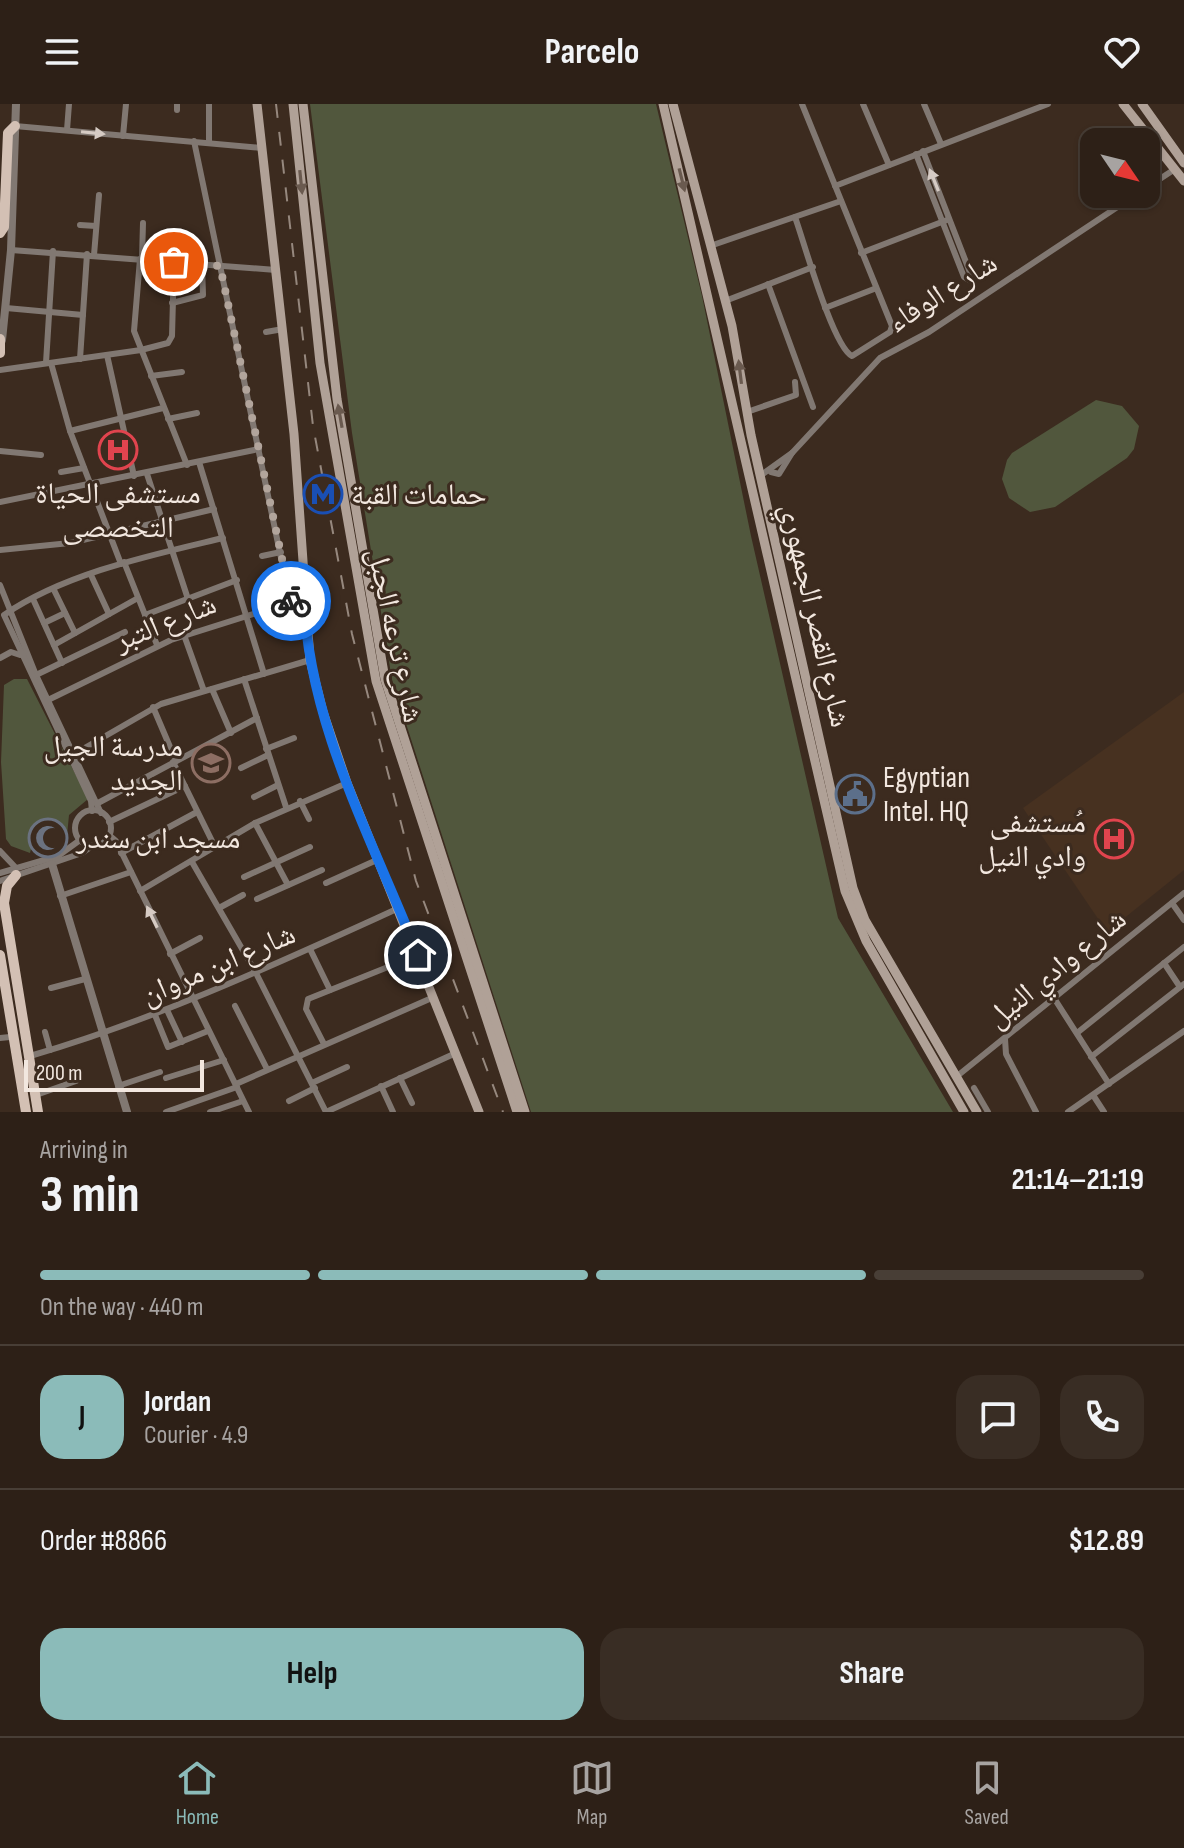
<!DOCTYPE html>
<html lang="en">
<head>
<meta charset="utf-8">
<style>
	body { margin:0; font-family:"Sofia Sans Condensed","Noto Naskh Arabic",sans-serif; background:#392d24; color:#f1f3f6; height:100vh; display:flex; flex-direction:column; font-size:30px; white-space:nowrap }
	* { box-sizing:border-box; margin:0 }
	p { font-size:26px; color:#a7a3a1 }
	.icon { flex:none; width:44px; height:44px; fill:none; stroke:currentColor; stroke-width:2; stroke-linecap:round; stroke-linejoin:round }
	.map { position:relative; height:1008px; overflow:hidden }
	.sheet { display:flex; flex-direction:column; background:#2d2017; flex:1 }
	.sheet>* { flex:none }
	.needle { width:52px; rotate:125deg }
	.tools { position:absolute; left:1080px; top:24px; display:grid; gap:16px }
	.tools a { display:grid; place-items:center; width:80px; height:80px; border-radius:16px; background:#2d2017; box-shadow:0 2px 6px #0004,0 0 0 2px #483e36; font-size:40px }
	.scale { position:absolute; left:24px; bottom:20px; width:180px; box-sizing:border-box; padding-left:8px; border:4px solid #f2e7df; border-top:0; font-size:22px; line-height:28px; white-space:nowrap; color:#f2e7df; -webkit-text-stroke:6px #3c2b1f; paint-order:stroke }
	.pin { position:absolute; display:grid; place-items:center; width:68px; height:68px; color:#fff; margin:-34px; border:4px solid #fff; border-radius:50%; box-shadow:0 2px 8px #0007 }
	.courier { position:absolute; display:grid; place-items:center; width:80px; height:80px; margin:-40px; border:6px solid #1a73e8; border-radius:50%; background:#fff; color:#222; box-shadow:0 2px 10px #0007 }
	.overview em { font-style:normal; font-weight:700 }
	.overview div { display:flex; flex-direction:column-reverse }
	.overview { display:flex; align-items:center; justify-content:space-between; height:136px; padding:0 40px }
	h1 { font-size:52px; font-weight:700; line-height:60px }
	.bar { display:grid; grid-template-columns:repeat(4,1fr); gap:12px 8px; align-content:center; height:96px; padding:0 40px }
	.bar i { height:10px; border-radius:6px; background:#483e36 }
	.bar .selected { background:#8bbbb9 }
	.bar p { grid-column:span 4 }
	.line { display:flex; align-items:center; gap:20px; padding:0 40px; border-top:2px solid #483e36 }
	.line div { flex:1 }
	.round { display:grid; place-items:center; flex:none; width:84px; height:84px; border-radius:24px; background:#392d24 }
	.cta { display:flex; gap:16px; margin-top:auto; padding:16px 40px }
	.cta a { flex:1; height:92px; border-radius:24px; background:#8bbbb9; color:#111; font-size:32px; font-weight:700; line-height:92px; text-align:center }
	.cta a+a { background:#392d24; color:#f1f3f6 }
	header { display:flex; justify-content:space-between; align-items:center; height:104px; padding:0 40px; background:#2d2017; font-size:36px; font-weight:700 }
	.tabs { display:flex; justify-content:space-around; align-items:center; height:112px; border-top:2px solid #483e36; background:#2d2017; font-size:22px; color:#a7a3a1 }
	.tabs a { display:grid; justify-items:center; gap:4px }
	.tabs .selected { color:#8bbbb9 }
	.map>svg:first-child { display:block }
	.built { fill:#473120 }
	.green { fill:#51573d }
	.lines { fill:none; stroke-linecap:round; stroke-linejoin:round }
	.minor { stroke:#817872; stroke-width:6 }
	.tertiary { stroke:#817872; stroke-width:8 }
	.secondary { stroke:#b0a197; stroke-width:9 }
	.primary { stroke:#d3c0b4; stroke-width:10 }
	.rail { stroke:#96887e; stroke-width:2; stroke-dasharray:14 14; stroke-linecap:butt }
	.oneway { fill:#d6cbc4 }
	.oneway2 { fill:#6a5a4f }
	.done { stroke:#b2a59c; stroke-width:8; stroke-dasharray:0 14.4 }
	.route { stroke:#1a73e8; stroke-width:10 }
	.labels { text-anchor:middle; stroke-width:6; stroke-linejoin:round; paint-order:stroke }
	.street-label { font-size:30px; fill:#f2e7df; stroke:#3c2b1f }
	.poi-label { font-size:30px; fill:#f2e7df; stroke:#3c2b1f; text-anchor:start }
</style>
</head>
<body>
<header><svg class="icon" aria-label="menu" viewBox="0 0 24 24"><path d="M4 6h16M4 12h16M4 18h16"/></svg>Parcelo<svg class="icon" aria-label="heart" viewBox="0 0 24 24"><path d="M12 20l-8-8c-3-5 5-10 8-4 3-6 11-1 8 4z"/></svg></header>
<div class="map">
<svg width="1184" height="1008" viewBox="0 0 1184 1008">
	<rect width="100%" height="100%" fill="#3c2b1f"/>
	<polygon class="built" points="1184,588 1184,766 1107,828 1023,704"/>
	<g class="green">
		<polygon points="310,0 656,0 702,192 751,432 838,814 953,1008 531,1008 392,576 352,329"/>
		<polygon points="1096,296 1122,302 1139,322 1134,345 1127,354 1055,403 1030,408 1009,394 1002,375 1007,356 1012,349"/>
		<polygon points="14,575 27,575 88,695 69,711 66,742 60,745 54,724 40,730 40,737 33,737 30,749 11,742 6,735 1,658 4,581"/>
	</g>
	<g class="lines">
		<g class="minor">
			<polyline points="209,0 209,38"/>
			<polyline points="863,0 889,61"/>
			<polyline points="924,0 941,40"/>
			<polyline points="177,6 177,0"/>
			<polyline points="15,22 262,44"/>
			<polyline points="67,26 69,0"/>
			<polyline points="123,32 126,0"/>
			<polyline points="194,37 290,497"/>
			<polyline points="916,50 964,173 969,176 971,171 923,47"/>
			<polyline points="835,82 1048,0"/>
			<polyline points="1146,84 1175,65"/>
			<path d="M795 113C804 138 833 243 852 252L890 228 892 222 802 0"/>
			<polyline points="80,121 96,122"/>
			<polyline points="710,142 841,97"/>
			<polyline points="11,146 276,166"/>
			<polyline points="861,149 947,116"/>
			<polyline points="94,151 99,91"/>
			<polyline points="140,155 134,227 187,361"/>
			<polyline points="142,155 143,119"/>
			<polyline points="768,180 813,303"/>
			<polyline points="725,197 813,163"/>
			<polyline points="172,199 203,191 202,161"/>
			<polyline points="6,204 83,211"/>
			<polyline points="825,204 874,185"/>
			<polyline points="266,228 283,225"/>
			<polyline points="107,251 134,372"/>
			<polyline points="80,255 87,150"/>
			<polyline points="46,259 53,147"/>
			<polyline points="51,259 70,327 121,460"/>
			<polyline points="0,266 141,246 168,239 172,232 174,158"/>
			<polyline points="151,272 182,268"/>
			<polyline points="747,308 796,291 795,278"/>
			<polyline points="168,315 197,309"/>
			<polyline points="70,327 163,304"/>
			<polyline points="0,347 41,351"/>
			<polyline points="199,358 264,570"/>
			<polyline points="61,368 84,364"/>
			<polyline points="771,368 779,370 792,349"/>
			<polyline points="147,370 187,492"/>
			<polyline points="760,372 792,349 880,254 929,228 1137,90"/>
			<polyline points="0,398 259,345"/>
			<polyline points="0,446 70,439 214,405"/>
			<polyline points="262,452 281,448"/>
			<polyline points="124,458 157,541"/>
			<polyline points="91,471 109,510"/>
			<polyline points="0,481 36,571 101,709"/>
			<polyline points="54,486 75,529"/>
			<polyline points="33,495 62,559"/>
			<polyline points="145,511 237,476"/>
			<polyline points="44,519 65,509"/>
			<polyline points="184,531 204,587"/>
			<polyline points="54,541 138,494"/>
			<polyline points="0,554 11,548 20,551"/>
			<polyline points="36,571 125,528"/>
			<polyline points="244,575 286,703"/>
			<polyline points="212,585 231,629"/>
			<polyline points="48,596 171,536 304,494"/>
			<polyline points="153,603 176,657"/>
			<polyline points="266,645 294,634"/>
			<polyline points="69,653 161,600 310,556"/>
			<polyline points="173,658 215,743"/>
			<polyline points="241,664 268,651"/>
			<polyline points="254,693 278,681"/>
			<polyline points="300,697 309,715"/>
			<polyline points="98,699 257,614"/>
			<circle cx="93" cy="724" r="18"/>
			<path d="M92 707 91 697 4 511C65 469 152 451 223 434"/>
			<polyline points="109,718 185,682"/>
			<polyline points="255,719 288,781"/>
			<polyline points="109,731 116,737 249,1008"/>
			<polyline points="0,747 16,764"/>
			<polyline points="121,749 197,708"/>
			<polyline points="192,758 256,869 326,1008"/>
			<polyline points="0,769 58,752 80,736"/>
			<polyline points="244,773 310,743"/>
			<polyline points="0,777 82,749 92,742"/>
			<polyline points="326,779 379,755"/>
			<polyline points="140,787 255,719 347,679"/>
			<polyline points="60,792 131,768"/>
			<polyline points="257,795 322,766"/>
			<polyline points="1172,799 1184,816"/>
			<polyline points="219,804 243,791"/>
			<polyline points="310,845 330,886"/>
			<polyline points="170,850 200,834"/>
			<polyline points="1164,859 1180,883"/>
			<polyline points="51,884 85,875"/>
			<polyline points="1054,894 1109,980"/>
			<polyline points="235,902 267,965"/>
			<polyline points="167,906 182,938"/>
			<polyline points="155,911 168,943 208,927"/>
			<polyline points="45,928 50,946"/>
			<polyline points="1077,929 1184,843"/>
			<polyline points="0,934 10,933"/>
			<polyline points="1005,935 1006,950 1036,1008"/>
			<polyline points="324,940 306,905 308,895 418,851"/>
			<path d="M30 952C158 915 278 859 399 804"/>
			<polyline points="1091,953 1184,880"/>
			<polyline points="956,973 1184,789"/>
			<polyline points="166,974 224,956"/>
			<polyline points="400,974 412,999"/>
			<polyline points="312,979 347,963"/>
			<polyline points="236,980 434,893"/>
			<polyline points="118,982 160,968"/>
			<polyline points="381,982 393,1008"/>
			<polyline points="974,984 988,1008"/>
			<polyline points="36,991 76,977"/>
			<polyline points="1093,991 1104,1008"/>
			<polyline points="289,997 315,984"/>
			<polyline points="166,1008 237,983"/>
			<polyline points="210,1008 243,997"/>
			<polyline points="326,1008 456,949"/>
			<polyline points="1068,1008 1184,927"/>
		</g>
		<g class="tertiary">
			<polyline points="2,236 11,146 16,0"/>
			<polyline points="52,760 127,1008"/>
		</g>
		<g class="secondary">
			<polyline points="257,0 294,330 310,556 323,608 347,679 479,1008"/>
			<polyline points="293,0 320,259 376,577 517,1008"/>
			<polyline points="303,0 337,295 385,575 525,1008"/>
			<polyline points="663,0 845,787 866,837 964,1008"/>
			<polyline points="673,0 732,222 751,331 853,784 865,816 977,1008"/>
			<polyline points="1123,0 1184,77"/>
			<polyline points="1142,0 1184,59"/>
		</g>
		<g class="primary">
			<polyline points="0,129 4,123 8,29 15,22"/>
			<polyline points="0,235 0,249"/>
			<polyline points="16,771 7,782 4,799 38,1008"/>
			<polyline points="0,851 26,1008"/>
		</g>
		<polyline class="rail" points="276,0 313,322 352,530 416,777 503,1008"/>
	</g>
	<defs><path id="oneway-solid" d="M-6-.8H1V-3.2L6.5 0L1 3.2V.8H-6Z" transform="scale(2)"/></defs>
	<g class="oneway">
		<use href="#oneway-solid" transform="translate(93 29) rotate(6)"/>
		<use href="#oneway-solid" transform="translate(934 76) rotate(-112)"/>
		<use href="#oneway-solid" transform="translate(152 813) rotate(-116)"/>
	</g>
	<g class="oneway2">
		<use href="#oneway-solid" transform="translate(682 76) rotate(76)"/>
		<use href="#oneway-solid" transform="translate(301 78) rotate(84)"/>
		<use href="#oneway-solid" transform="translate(740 268) rotate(-97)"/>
		<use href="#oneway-solid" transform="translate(340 312) rotate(-100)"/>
	</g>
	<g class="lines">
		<polyline class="done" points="174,158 220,162 291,497"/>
		<path class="route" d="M291 497 304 494C308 619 373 737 418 851"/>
	</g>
	<defs>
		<g id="hospital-ring" transform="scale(2)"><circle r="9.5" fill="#3c2b1f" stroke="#e0444e" stroke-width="1.5"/><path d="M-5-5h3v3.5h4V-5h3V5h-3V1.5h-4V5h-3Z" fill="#e0444e"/></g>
		<g id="metro-ring" transform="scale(2)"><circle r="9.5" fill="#3c2b1f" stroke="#1a4fb4" stroke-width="1.5"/><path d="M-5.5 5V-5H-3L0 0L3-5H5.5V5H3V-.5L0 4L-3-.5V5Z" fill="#1a4fb4"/></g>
		<g id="school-ring" transform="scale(2)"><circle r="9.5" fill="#3c2b1f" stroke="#8d6e63" stroke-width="1.5"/><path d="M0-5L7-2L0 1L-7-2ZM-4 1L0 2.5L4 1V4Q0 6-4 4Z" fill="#8d6e63"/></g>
		<g id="civic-ring" transform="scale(2)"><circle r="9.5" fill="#3c2b1f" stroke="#5c6f8a" stroke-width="1.5"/><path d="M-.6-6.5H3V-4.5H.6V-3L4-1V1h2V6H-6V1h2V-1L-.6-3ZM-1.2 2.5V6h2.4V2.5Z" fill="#5c6f8a"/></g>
		<g id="mosque-ring" transform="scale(2)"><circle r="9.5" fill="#3c2b1f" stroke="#6b7280" stroke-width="1.5"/><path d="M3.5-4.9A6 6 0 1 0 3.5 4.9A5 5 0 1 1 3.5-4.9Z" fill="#6b7280"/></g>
	</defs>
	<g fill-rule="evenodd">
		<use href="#hospital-ring" x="118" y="346"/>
		<use href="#metro-ring" x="323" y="390"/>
		<use href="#school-ring" x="211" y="659"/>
		<use href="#civic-ring" x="855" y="690"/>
		<use href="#mosque-ring" x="48" y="734"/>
		<use href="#hospital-ring" x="1114" y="735"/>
	</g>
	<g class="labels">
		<g class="street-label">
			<text transform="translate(942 188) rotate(-32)" y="10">شارع الوفاء</text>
			<text transform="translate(816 511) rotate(77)" y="10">شارع القصر الجمهوري</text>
			<text transform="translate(165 518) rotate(-22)" y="10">شارع التبر</text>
			<text transform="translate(396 531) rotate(78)" y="10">شارع ترعه الجبل</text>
			<text transform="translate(218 860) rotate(-23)" y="10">شارع ابن مروان</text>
			<text transform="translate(1056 864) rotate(-39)" y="10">شارع وادي النيل</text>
		</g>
		<g class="poi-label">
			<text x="118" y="399" text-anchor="middle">مستشفى الحياة<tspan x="118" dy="34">التخصصى</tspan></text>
			<text x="351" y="400">حمامات القبة</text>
			<text x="183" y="652" text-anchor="end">مدرسة الجيل<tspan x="183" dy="34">الجديد</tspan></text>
			<text x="883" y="683">Egyptian<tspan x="883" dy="34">Intel. HQ</tspan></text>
			<text x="1086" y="728" text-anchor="end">مُستشفى<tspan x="1086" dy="34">وادي النيل</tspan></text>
			<text x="76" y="744">مسجد ابن سندر</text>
		</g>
	</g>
</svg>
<div class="tools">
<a><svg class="needle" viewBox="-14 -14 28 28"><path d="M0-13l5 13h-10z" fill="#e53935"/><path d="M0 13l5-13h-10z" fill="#a7a3a1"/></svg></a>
</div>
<div class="scale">200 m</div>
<div class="pin" style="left:174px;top:158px;background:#ea580c"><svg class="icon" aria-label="bag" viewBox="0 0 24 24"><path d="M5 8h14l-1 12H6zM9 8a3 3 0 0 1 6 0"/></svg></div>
<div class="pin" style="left:418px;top:851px;background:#1f2937"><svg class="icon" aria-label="home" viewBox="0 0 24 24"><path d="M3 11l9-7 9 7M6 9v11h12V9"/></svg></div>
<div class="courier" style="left:291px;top:497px"><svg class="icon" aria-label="bike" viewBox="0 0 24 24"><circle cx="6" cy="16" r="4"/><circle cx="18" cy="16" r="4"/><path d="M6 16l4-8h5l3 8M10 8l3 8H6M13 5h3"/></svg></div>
</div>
<section class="sheet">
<div class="overview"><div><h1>3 min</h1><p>Arriving in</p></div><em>21:14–21:19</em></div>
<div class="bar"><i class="selected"></i><i class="selected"></i><i class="selected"></i><i></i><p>On the way · 440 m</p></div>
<div class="line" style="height:144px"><b class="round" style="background:#8bbbb9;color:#111">J</b><div><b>Jordan</b><p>Courier · 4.9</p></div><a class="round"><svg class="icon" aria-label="chat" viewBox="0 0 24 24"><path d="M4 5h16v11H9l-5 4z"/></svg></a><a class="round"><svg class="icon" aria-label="phone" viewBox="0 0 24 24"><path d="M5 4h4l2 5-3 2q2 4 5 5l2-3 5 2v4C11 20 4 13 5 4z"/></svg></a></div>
<div class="line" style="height:104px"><div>Order #8866</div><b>$12.89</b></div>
<div class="cta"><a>Help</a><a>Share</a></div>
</section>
<nav class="tabs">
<a class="selected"><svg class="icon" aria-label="home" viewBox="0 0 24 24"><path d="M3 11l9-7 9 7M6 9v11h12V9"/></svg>Home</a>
<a><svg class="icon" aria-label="map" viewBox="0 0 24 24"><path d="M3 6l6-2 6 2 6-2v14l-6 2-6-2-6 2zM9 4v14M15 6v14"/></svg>Map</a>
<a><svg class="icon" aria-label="saved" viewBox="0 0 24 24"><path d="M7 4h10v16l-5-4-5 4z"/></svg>Saved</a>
</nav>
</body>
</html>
